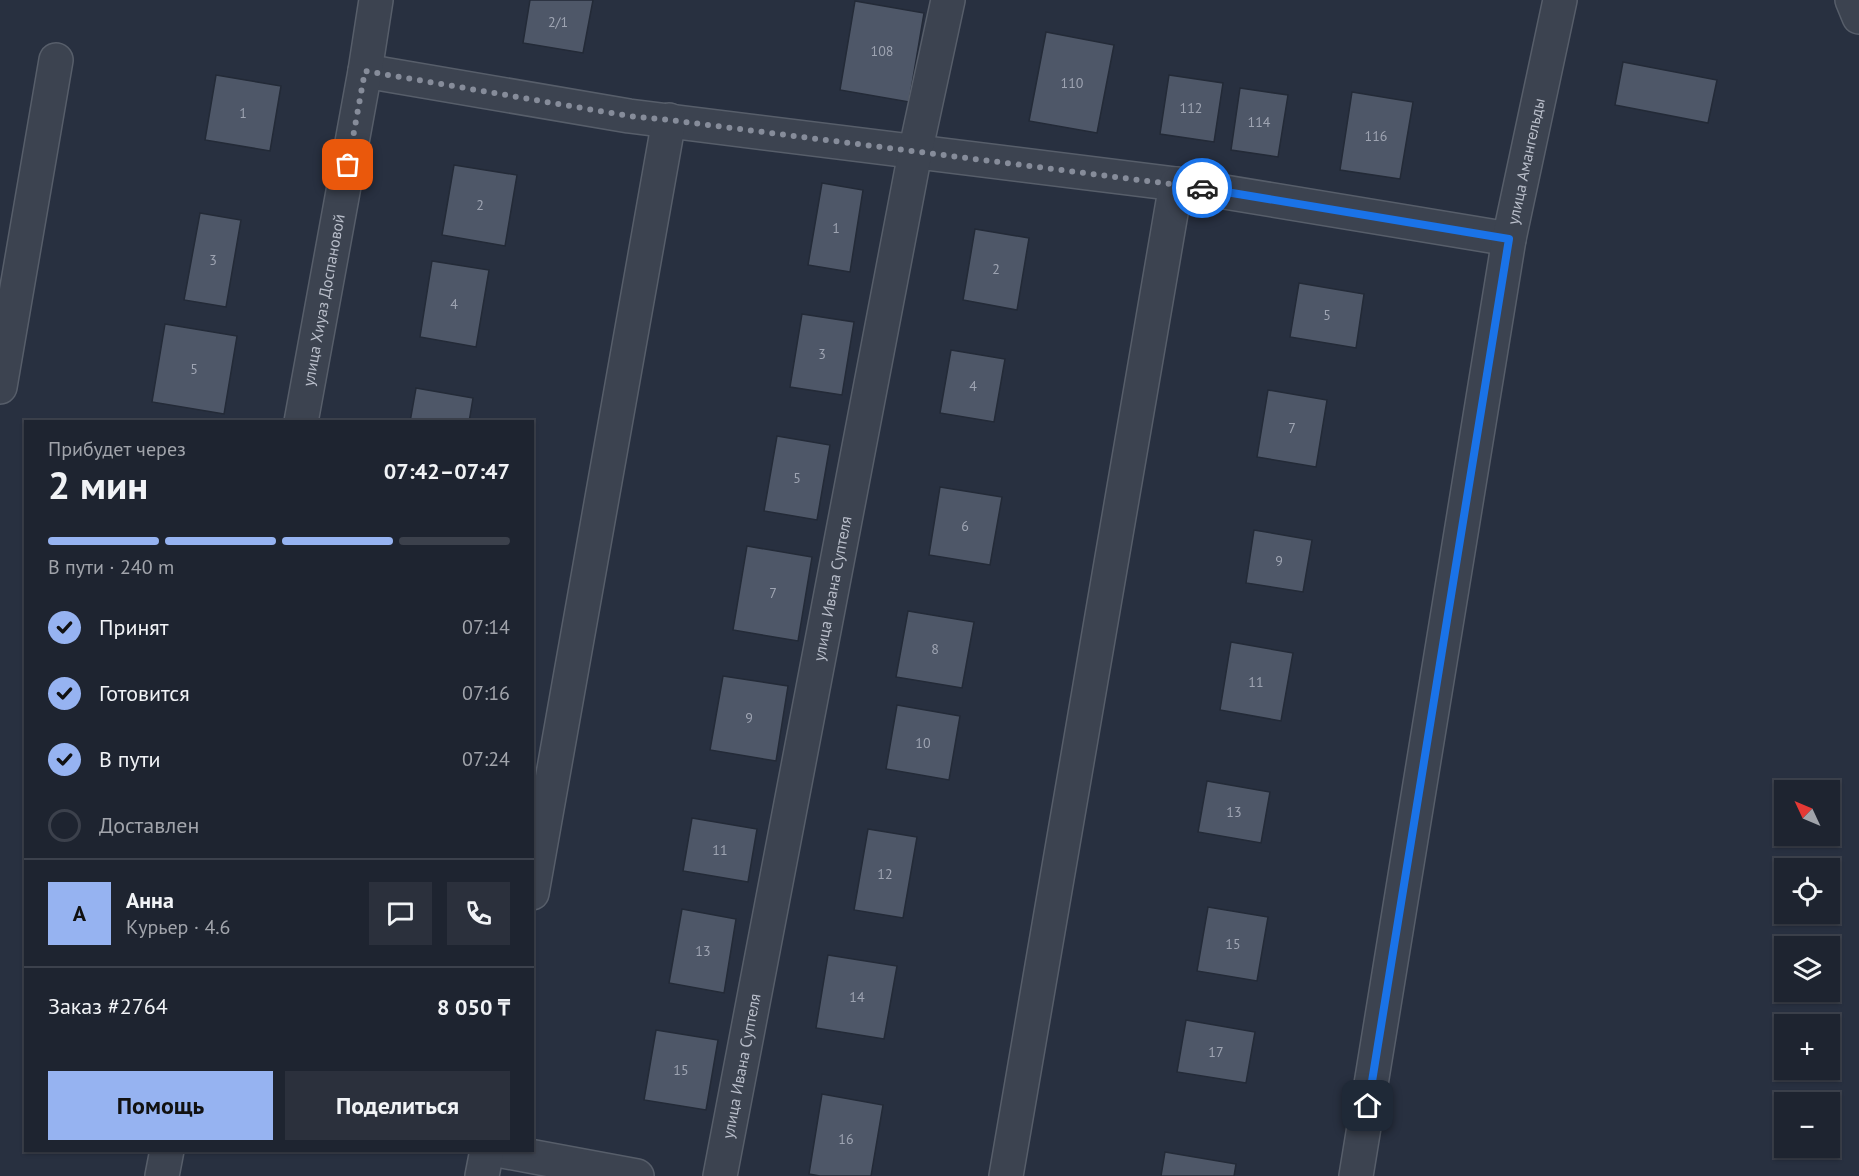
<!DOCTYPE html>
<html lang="ru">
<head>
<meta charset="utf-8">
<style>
	body { margin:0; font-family:"PT Sans",sans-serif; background:#2b303c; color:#f1f3f6; height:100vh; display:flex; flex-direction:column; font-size:22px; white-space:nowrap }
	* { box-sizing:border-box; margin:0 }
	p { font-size:20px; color:#a1a4ab }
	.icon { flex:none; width:33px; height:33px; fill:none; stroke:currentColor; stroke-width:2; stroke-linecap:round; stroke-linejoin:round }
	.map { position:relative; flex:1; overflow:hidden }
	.sheet { position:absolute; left:24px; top:420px; width:510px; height:732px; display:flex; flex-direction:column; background:#1e2430; border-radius:0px; box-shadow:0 2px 4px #0004,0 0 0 2px #3c414c }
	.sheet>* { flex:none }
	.needle { width:39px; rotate:314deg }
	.tools { position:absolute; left:1774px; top:780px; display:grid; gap:12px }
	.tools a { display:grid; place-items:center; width:66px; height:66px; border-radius:0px; background:#1e2430; box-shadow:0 2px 4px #0004,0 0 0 2px #3c414c; font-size:30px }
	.pin { position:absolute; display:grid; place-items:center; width:51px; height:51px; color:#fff; margin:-26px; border-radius:12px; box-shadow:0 3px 9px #0006 }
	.courier { position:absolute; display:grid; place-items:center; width:60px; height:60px; margin:-30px; border:4px solid #1a73e8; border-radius:50%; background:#fff; color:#222; box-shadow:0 2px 8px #0007 }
	.head em { font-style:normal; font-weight:600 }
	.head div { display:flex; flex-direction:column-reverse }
	.head { display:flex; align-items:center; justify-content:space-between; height:102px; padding:0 24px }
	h1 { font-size:39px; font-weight:600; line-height:45px }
	.bar { display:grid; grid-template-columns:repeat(4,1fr); gap:9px 6px; align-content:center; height:72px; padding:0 24px }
	.bar i { height:8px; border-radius:4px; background:#3c414c }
	.bar .current { background:#96b3f1 }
	.bar p { grid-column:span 4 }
	.line { display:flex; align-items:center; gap:15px; padding:0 24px; border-top:2px solid #3c414c }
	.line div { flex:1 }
	.round { display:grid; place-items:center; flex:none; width:63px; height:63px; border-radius:0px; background:#2b303c }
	ol { padding:0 24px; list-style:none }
	li { display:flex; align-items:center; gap:18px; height:66px }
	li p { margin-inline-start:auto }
	li .icon { padding:6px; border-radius:50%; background:#96b3f1; color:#111; stroke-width:4 }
	li:last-child { color:#a1a4ab }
	li i { width:33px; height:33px; border:3px solid #3c414c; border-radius:50% }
	.action { display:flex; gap:12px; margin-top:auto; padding:12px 24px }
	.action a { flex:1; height:69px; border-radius:0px; background:#96b3f1; color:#111; font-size:24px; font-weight:600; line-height:69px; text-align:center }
	.action a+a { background:#2b303c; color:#f1f3f6 }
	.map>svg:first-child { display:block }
	.building { fill:#4e5768; stroke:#232a37; stroke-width:1.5 }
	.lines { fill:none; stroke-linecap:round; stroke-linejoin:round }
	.minor-casing { stroke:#575e6a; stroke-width:36 }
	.minor { stroke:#3c4350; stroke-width:33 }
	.done { stroke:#868c9a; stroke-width:6; stroke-dasharray:0 10.8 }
	.route { stroke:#1a73e8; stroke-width:8 }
	.labels { text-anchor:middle; stroke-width:5; stroke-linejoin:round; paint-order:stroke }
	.number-label { font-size:14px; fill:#9ea4b2 }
	.street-label { font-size:16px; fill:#b9beca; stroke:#212835 }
</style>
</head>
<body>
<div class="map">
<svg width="1859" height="1176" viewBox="0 0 1859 1176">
	<rect width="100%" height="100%" fill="#283040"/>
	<g class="building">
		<polygon points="530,0 593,0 583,53 523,43"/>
		<polygon points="855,1 924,13 909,102 840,90"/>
		<polygon points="1046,32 1114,45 1097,133 1029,121"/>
		<polygon points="1623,62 1717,80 1708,123 1615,105"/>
		<polygon points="216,75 281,86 270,151 205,140"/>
		<polygon points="1169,75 1223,83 1214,142 1160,134"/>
		<polygon points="1240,88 1288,95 1278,157 1231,150"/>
		<polygon points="1352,92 1413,102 1400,179 1340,170"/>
		<polygon points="454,165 517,175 505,246 442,235"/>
		<polygon points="822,183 863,190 850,272 808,265"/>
		<polygon points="200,213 241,220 226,307 184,300"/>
		<polygon points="975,229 1029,238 1017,310 963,300"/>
		<polygon points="432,261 489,270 476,347 420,337"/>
		<polygon points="1299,283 1364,294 1356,348 1290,337"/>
		<polygon points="802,314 854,322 842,395 790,387"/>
		<polygon points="165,324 237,336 224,414 152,402"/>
		<polygon points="951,350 1005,359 994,422 940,413"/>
		<polygon points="416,388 473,398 469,422 410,422"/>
		<polygon points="1268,390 1327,400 1316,467 1257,457"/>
		<polygon points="777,436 830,445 817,520 764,511"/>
		<polygon points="940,487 1002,497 990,565 929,555"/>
		<polygon points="1254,530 1312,540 1303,592 1246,583"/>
		<polygon points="747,546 812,557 798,641 733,630"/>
		<polygon points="908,611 974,622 962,688 896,677"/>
		<polygon points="1231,642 1293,653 1281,721 1220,710"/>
		<polygon points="723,676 788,686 776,761 710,750"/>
		<polygon points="897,705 960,716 949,780 886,769"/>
		<polygon points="1207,781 1270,792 1261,843 1198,832"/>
		<polygon points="692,818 757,829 748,882 683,871"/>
		<polygon points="868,829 917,837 903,918 854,910"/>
		<polygon points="1208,907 1268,917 1257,981 1197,971"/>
		<polygon points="682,909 736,919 724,993 669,983"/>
		<polygon points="828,955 897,966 884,1039 816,1028"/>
		<polygon points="1186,1020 1255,1032 1246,1083 1177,1072"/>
		<polygon points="656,1030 718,1040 706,1110 644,1100"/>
		<polygon points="822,1094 883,1105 871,1176 820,1176 809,1174"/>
		<polygon points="1165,1152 1236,1164 1234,1176 1161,1176"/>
	</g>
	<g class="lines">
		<g class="minor-casing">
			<g id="minor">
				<polyline points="1852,0 1859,17"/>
				<polyline points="365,71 629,116 1176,184 1509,239"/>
				<polyline points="0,387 56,60"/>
				<path id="s1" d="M301 422 365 71 376 0"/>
				<polyline points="532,893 669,120"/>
				<polyline points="497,1150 637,1176"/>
				<polyline points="162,1176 167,1150"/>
				<polyline points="482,1176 487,1150"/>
				<path id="s2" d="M720 1176 915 153 948 0"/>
				<polyline points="1006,1176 1176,184"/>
				<path id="s3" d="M1356 1176 1509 239 1560 0"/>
			</g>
		</g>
		<use href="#minor" class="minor"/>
	</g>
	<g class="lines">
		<polyline class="done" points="348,165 365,71 629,116 669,120 1202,188"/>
		<polyline class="route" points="1202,188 1509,239 1368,1106"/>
	</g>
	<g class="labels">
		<g class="number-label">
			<text x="558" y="27">2/1</text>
			<text x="882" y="56">108</text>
			<text x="1072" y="88">110</text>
			<text x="1191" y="113">112</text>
			<text x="243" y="118">1</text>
			<text x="1259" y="127">114</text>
			<text x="1376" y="141">116</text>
			<text x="480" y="210">2</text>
			<text x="836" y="233">1</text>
			<text x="213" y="265">3</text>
			<text x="996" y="274">2</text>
			<text x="454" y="309">4</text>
			<text x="1327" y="320">5</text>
			<text x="822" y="359">3</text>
			<text x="194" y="374">5</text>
			<text x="973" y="391">4</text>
			<text x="1292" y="433">7</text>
			<text x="797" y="483">5</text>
			<text x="965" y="531">6</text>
			<text x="1279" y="566">9</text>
			<text x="773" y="598">7</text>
			<text x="935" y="654">8</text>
			<text x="1256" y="687">11</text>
			<text x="749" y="723">9</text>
			<text x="923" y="748">10</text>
			<text x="1234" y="817">13</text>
			<text x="720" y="855">11</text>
			<text x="885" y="879">12</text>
			<text x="1233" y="949">15</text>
			<text x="703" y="956">13</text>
			<text x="857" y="1002">14</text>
			<text x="1216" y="1057">17</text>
			<text x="681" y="1075">15</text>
			<text x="846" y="1144">16</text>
		</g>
		<g class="street-label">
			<text dy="6" stroke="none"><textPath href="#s3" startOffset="1029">улица Амангельды</textPath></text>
			<text dy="6" stroke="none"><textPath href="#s1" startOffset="124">улица Хиуаз Доспановой</textPath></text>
			<text dy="6" stroke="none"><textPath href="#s2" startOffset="598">улица Ивана Суптеля</textPath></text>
			<text dy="6" stroke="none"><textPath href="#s2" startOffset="112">улица Ивана Суптеля</textPath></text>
		</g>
	</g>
</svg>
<div class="tools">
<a><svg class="needle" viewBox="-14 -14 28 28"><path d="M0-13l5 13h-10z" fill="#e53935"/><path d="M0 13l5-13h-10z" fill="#a1a4ab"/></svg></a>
<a><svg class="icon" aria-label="locate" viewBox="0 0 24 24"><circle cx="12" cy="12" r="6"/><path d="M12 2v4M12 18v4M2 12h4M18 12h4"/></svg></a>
<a><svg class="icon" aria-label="layers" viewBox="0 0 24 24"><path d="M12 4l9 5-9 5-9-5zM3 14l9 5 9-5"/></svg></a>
<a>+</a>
<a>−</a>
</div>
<div class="pin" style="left:348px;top:165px;background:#ea580c"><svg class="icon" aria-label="bag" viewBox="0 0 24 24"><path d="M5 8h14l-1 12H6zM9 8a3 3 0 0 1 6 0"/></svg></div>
<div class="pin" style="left:1368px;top:1106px;background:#1f2937"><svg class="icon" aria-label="home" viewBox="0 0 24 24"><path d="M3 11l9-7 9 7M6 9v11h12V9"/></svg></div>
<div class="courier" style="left:1202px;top:188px"><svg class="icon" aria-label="car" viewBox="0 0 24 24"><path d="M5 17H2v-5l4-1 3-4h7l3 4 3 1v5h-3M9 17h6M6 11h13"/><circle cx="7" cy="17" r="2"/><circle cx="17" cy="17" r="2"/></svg></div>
<section class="sheet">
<div class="head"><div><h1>2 мин</h1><p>Прибудет через</p></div><em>07:42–07:47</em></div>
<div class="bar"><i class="current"></i><i class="current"></i><i class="current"></i><i></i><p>В пути · 240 m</p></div>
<ol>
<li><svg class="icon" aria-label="check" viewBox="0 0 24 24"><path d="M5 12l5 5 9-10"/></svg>Принят<p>07:14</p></li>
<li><svg class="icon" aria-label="check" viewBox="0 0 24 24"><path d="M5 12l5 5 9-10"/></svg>Готовится<p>07:16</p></li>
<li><svg class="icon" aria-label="check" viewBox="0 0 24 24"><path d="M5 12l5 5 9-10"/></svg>В пути<p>07:24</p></li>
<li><i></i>Доставлен</li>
</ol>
<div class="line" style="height:108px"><b class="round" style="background:#96b3f1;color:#111">А</b><div><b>Анна</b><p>Курьер · 4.6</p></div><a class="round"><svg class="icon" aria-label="chat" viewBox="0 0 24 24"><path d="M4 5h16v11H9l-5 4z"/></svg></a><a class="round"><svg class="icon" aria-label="phone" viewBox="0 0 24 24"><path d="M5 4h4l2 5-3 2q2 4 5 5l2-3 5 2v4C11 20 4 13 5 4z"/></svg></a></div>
<div class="line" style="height:78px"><div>Заказ #2764</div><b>8 050 ₸</b></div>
<div class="action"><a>Помощь</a><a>Поделиться</a></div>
</section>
</div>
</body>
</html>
